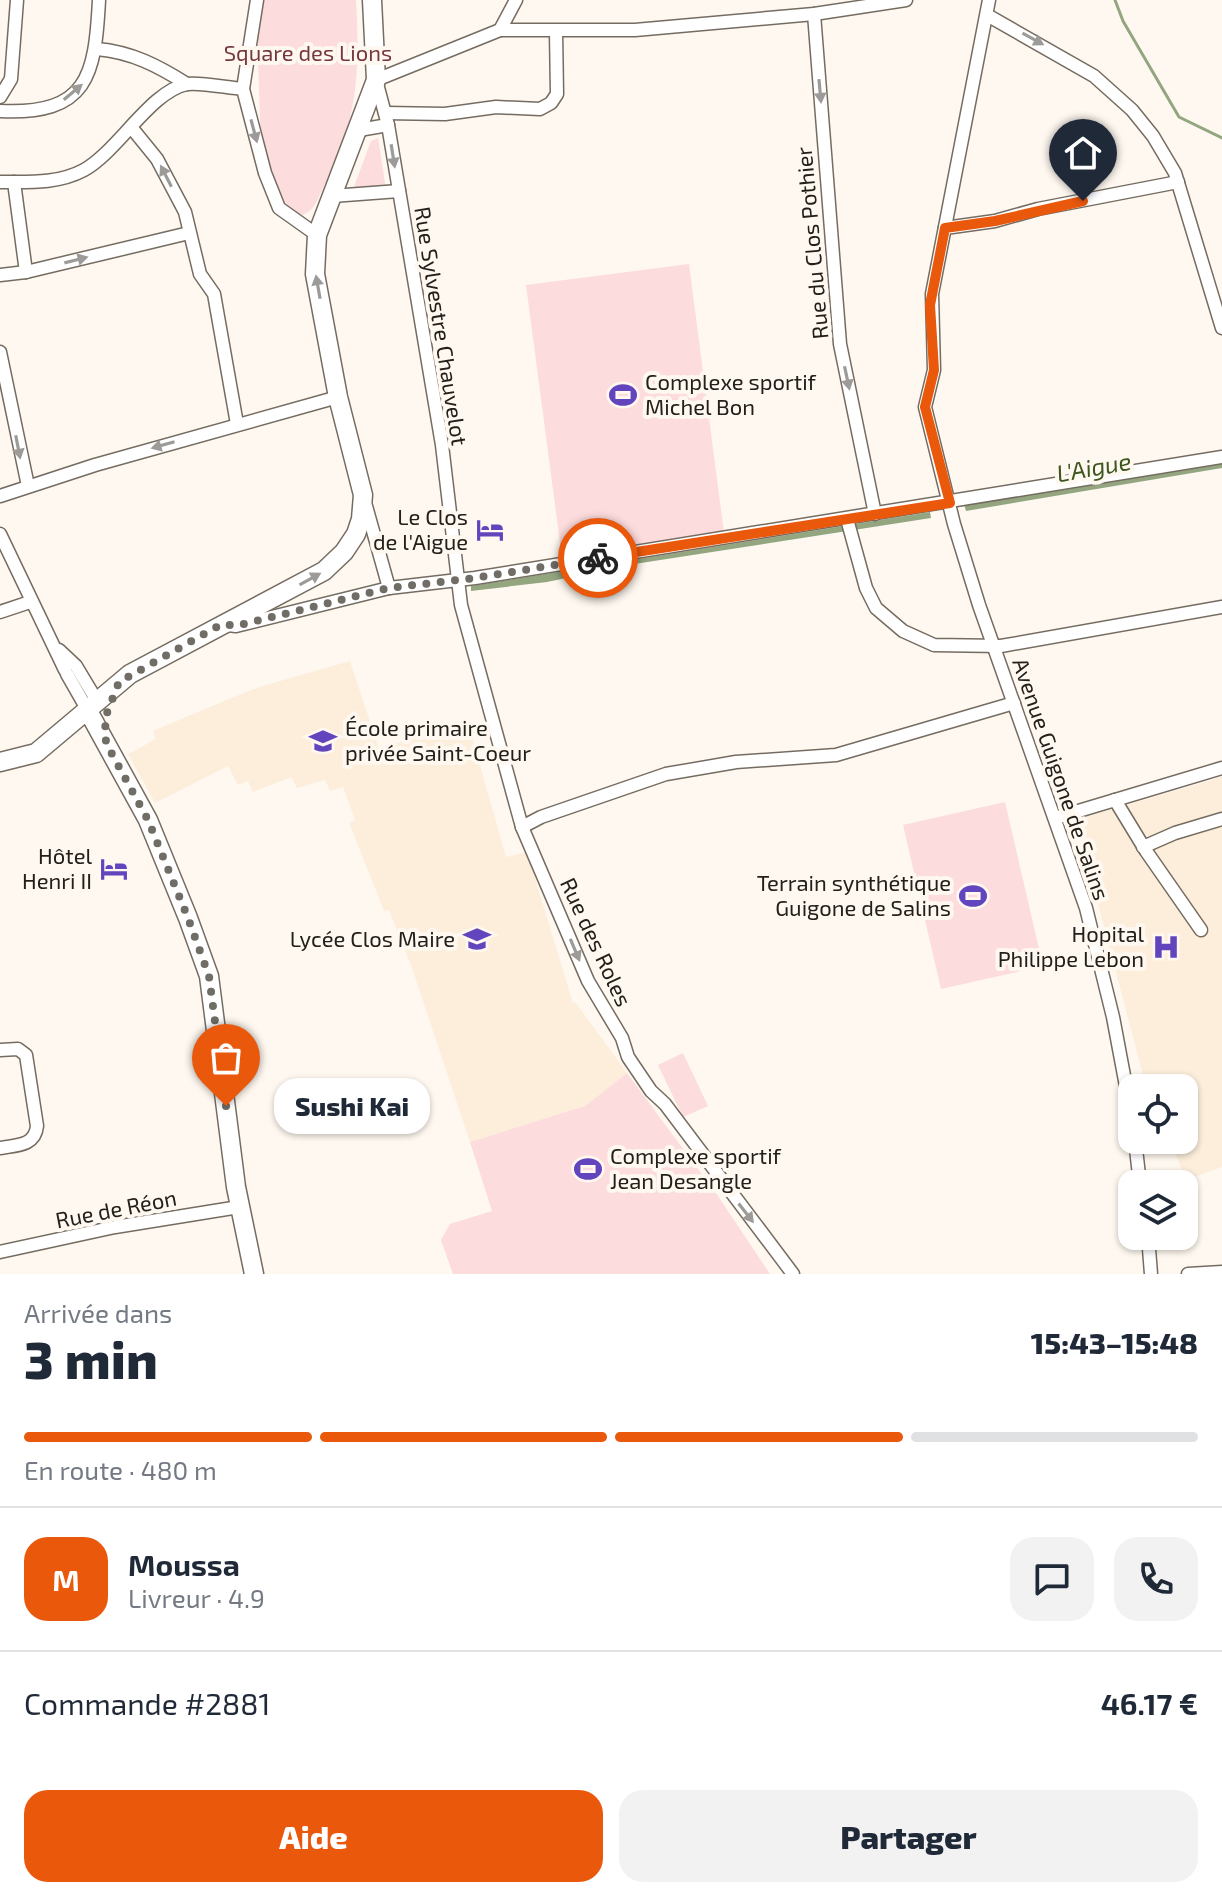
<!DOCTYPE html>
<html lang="fr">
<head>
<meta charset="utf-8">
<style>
	body { margin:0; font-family:"Exo 2",sans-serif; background:#f2f2f3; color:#1f2937; height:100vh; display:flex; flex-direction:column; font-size:30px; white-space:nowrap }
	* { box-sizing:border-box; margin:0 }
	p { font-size:26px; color:#747a83 }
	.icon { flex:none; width:44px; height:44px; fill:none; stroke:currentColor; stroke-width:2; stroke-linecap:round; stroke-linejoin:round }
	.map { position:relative; height:1274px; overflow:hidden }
	.details { display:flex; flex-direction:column; background:#fff; flex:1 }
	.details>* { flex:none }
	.fabs { position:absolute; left:1118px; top:1074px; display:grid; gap:16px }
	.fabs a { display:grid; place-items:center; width:80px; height:80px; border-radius:16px; background:#fff; box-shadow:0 2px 6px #0004; font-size:40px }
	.pin { position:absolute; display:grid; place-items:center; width:68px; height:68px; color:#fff; margin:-82px -34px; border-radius:50% 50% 50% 0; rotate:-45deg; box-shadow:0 0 8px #0007 }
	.pin .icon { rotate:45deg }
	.courier { position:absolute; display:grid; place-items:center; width:80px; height:80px; margin:-40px; border:6px solid #ea580c; border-radius:50%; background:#fff; color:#222; box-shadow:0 2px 10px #0007 }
	.bubble { position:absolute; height:56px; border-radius:24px; background:#fff; box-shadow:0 2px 6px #0004; font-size:26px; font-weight:800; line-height:56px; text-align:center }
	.headline em { font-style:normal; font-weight:800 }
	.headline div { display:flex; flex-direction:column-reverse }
	.headline { display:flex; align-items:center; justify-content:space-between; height:136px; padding:0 24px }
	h1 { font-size:52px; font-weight:800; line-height:60px }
	.bar { display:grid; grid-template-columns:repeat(4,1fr); gap:12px 8px; align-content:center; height:96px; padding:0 24px }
	.bar i { height:10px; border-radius:6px; background:#e0e1e3 }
	.bar .active { background:#ea580c }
	.bar p { grid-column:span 4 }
	.line { display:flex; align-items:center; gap:20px; padding:0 24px; border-top:2px solid #e0e1e3 }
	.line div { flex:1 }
	.round { display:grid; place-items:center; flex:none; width:84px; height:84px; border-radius:24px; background:#f2f2f3 }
	.action { display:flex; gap:16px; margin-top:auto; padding:16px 24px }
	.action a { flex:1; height:92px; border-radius:24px; background:#ea580c; color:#fff; font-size:32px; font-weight:800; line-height:92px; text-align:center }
	.action a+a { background:#f2f2f3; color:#1f2937 }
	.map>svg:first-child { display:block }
	.built { fill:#fdeedb }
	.green { fill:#fddcdd }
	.water { fill:#93a680 }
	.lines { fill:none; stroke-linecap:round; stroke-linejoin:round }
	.stream { stroke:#93a680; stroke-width:3 }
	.street-casing { stroke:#756c61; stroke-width:15 }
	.primary-casing { stroke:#756c61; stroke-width:21 }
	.street { stroke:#fff; stroke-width:12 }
	.primary { stroke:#fff; stroke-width:18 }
	.oneway { fill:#9c9b98 }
	.done { stroke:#706c66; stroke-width:8; stroke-dasharray:0 14.4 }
	.route { stroke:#ea580c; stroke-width:10 }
	.labels { text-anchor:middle; stroke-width:8; stroke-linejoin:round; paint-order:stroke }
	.park-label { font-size:22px; fill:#76383e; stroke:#fef8f0 }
	.street-label { font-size:22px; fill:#23201b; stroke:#fef8f0 }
	.poi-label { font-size:22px; fill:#23201b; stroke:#fef8f0; text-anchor:end }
	.water-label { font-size:24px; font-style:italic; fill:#3d561d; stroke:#fef8f0 }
</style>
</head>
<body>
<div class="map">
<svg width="1222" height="1274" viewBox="0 0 1222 1274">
	<rect width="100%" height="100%" fill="#fef8f0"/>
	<g class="built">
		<polygon points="350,661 379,749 467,719 506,857 527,852 573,1003 576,1003 627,1073 585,1106 470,1142 412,968 389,910 384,911 349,823 355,820 343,787 330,791 325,780 297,788 291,777 253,792 248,781 238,785 228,766 155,803 128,754 156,739 153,731 224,701 259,687"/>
		<polygon points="1222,777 1222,1167 1186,1180 1170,1140 1184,1140 1184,1088 1148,1088 1143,1075 1076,820"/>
	</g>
	<g class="green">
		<path d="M261 0H356C360 73 358 120 324 186 318 198 315 210 303 215L294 212 281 198 261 151 257 28Z"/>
		<polygon points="378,138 386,189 352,192 371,141"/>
		<polygon points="689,264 724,533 562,558 526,285"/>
		<polygon points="1005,802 1043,966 941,989 903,825"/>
		<polygon points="683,1053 708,1106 683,1117 658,1065"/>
		<polygon points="627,1073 718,1196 770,1274 453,1274 441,1240 450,1224 492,1211 470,1142 585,1106"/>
	</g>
	<g class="water">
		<polygon points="1222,462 1222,468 966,511 964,504"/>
		<polygon points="930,512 931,518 628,565 547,582 471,591 471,586"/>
	</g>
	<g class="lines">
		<polyline class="stream" points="1115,0 1123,21 1179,117 1222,138"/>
		<g class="street-casing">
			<g id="street">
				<polyline points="257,0 243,89 265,173 279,208 317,235"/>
				<polyline points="989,0 932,294 934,370 925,407 954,524 979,605 1086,908 1113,1017 1132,1118"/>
				<polyline points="814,14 840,344 875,514"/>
				<polyline points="987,15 1094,76 1132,110 1153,136 1175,173 1222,328"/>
				<polyline points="500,30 516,0"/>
				<path d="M97 49C132 52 158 66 187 84"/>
				<polyline points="0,97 11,79 17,0"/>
				<path d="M0 111C88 115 95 76 99 0"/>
				<polyline points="385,113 445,114 496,107 540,109 551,103 557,94 556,32"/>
				<polyline points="131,127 157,159 185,212 200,274 214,294 237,424"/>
				<polyline points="359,130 388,125"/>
				<path d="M0 182C29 182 58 184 84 170 118 151 151 91 187 84 201 82 228 88 243 89"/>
				<polyline points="14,182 26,272"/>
				<polyline points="332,196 399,191"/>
				<polyline points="945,228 995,221 1038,209 1178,182"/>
				<polyline points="0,275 26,272 189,233"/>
				<polyline points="0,352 28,486"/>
				<polyline points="0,496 95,465 338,397"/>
				<polyline points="366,506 389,588"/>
				<polyline points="847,519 866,588 876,608 903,631 934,645 1001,646 1222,607"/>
				<polyline points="0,534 65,670"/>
				<polyline points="0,612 30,602"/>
				<polyline points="228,625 236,626 389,588 475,578 1222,457"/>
				<polyline points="59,650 76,666 97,701"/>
				<polyline points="67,674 87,709"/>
				<polyline points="1115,800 1146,851 1201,930"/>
				<polyline points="1055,818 1222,768"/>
				<polyline points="522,827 541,817 666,774 736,762 836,755 1014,703"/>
				<polyline points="1143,847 1175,833 1222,819"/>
				<path d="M0 1050 18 1049 26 1055 37 1126C35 1146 17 1145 0 1148"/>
				<polyline points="1135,1140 1140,1184"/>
				<polyline points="1148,1236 1151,1274"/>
				<polyline points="0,1252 115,1227 239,1207"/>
				<polyline points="793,1274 665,1104 651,1091 628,1057 622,1038 588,981 522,827 461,605 442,445 388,125 376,80 500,30 635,30 814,14 906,0"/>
				<polyline points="1188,1274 1222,1272"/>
			</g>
		</g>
		<g class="primary-casing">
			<g id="primary">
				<polyline points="87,709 148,820 188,918 209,976 236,1187 254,1274"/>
				<polyline points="0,762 36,753 130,674 324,571 344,552 356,534 361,519 363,495 338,397 315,274 317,235 376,80 372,0"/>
			</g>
		</g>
		<use href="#street" class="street"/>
		<use href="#primary" class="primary"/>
	</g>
	<defs><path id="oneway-solid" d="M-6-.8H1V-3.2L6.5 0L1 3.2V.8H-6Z" transform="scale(2)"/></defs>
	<g class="oneway">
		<use href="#oneway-solid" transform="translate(1033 39) rotate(29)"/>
		<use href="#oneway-solid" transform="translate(820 91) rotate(85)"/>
		<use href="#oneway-solid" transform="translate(73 92) rotate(-40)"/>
		<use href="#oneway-solid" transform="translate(254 131) rotate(75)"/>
		<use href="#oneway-solid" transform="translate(393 156) rotate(81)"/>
		<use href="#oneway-solid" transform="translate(166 176) rotate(-117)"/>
		<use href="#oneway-solid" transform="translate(76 260) rotate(-14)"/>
		<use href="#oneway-solid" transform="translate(318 287) rotate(-100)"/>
		<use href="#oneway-solid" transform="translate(847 378) rotate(78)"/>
		<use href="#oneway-solid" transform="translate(163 445) rotate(164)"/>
		<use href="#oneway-solid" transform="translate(18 447) rotate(79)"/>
		<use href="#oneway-solid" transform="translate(310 579) rotate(-29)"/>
		<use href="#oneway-solid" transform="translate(575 950) rotate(67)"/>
		<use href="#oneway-solid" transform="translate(746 1213) rotate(52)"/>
	</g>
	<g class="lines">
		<polyline class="done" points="226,1106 209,976 188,918 148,820 106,743 105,718 119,682 222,624 236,626 389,588 475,578 598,558"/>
		<polyline class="route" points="598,558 950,503 925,407 934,370 930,305 945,228 995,221 1083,201"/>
	</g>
	<defs>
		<g id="stadium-bare" transform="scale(2.16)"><path d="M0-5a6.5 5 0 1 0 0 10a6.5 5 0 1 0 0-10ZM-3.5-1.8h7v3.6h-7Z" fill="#6244bd" stroke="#fef8f0" stroke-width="2.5" paint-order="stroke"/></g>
		<g id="hotel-bare" transform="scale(2.16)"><path d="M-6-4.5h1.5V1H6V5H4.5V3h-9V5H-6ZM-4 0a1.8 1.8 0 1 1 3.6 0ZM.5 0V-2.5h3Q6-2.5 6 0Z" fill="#6244bd" stroke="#fef8f0" stroke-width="2.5" paint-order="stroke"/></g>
		<g id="school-bare" transform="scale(2.16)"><path d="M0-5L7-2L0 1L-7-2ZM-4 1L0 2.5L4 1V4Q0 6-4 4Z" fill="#6244bd" stroke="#fef8f0" stroke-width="2.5" paint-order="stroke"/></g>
		<g id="hospital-bare" transform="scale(2.16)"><path d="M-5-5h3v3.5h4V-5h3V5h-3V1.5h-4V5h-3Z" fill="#6244bd" stroke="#fef8f0" stroke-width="2.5" paint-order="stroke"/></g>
	</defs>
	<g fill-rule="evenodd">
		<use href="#stadium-bare" x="623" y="395"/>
		<use href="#hotel-bare" x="490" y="530"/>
		<use href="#school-bare" x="323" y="741"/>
		<use href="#hotel-bare" x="114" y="869"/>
		<use href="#stadium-bare" x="973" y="896"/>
		<use href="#school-bare" x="477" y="939"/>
		<use href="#hospital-bare" x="1166" y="947"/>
		<use href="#stadium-bare" x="588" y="1169"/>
	</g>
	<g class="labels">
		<g class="park-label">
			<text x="308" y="61">Square des Lions</text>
		</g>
		<g class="street-label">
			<text transform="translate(812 243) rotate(-95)" y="8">Rue du Clos Pothier</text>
			<text transform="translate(441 326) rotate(81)" y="8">Rue Sylvestre Chauvelot</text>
			<text transform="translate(1061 779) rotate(71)" y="8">Avenue Guigone de Salins</text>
			<text transform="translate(596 942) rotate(65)" y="8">Rue des Roles</text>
			<text transform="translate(116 1209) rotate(-11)" y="8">Rue de Réon</text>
		</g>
		<g class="poi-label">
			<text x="645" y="390" text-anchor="start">Complexe sportif<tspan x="645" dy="25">Michel Bon</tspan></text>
			<text x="468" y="525">Le Clos<tspan x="468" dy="25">de l'Aigue</tspan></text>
			<text x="345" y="736" text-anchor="start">École primaire<tspan x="345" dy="25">privée Saint-Coeur</tspan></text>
			<text x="92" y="864">Hôtel<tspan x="92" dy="25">Henri II</tspan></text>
			<text x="951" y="891">Terrain synthétique<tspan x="951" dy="25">Guigone de Salins</tspan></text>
			<text x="1144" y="942">Hopital<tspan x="1144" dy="25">Philippe Lebon</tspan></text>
			<text x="455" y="947">Lycée Clos Maire</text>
			<text x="610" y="1164" text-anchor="start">Complexe sportif<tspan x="610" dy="25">Jean Desangle</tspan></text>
		</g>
		<g class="water-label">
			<text transform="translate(1094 468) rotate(-10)" y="8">L'Aigue</text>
		</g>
	</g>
</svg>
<div class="fabs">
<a><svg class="icon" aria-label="locate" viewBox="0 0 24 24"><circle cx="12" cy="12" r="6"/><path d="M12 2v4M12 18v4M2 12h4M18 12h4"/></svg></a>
<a><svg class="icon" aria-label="layers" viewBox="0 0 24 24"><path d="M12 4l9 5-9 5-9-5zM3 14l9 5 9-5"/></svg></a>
</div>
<div class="pin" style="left:226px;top:1106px;background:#ea580c"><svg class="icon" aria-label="bag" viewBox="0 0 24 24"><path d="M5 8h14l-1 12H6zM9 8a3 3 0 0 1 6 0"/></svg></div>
<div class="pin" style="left:1083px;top:201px;background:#1f2937"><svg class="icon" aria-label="home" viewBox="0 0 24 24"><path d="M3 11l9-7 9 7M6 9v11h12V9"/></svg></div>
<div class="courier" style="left:598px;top:558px"><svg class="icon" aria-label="bike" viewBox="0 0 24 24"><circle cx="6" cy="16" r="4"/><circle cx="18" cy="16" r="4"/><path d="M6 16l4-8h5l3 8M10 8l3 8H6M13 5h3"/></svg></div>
<div class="bubble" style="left:274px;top:1078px;width:156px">Sushi Kai</div>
</div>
<section class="details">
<div class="headline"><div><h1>3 min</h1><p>Arrivée dans</p></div><em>15:43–15:48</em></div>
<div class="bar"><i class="active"></i><i class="active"></i><i class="active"></i><i></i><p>En route · 480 m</p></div>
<div class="line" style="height:144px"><b class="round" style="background:#ea580c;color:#fff">M</b><div><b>Moussa</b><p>Livreur · 4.9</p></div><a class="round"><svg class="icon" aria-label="chat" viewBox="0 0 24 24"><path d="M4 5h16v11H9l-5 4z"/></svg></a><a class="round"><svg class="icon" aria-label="phone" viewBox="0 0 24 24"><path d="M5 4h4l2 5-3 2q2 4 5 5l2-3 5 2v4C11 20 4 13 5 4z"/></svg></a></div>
<div class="line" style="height:104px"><div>Commande #2881</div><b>46.17 €</b></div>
<div class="action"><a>Aide</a><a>Partager</a></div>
</section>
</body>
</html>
